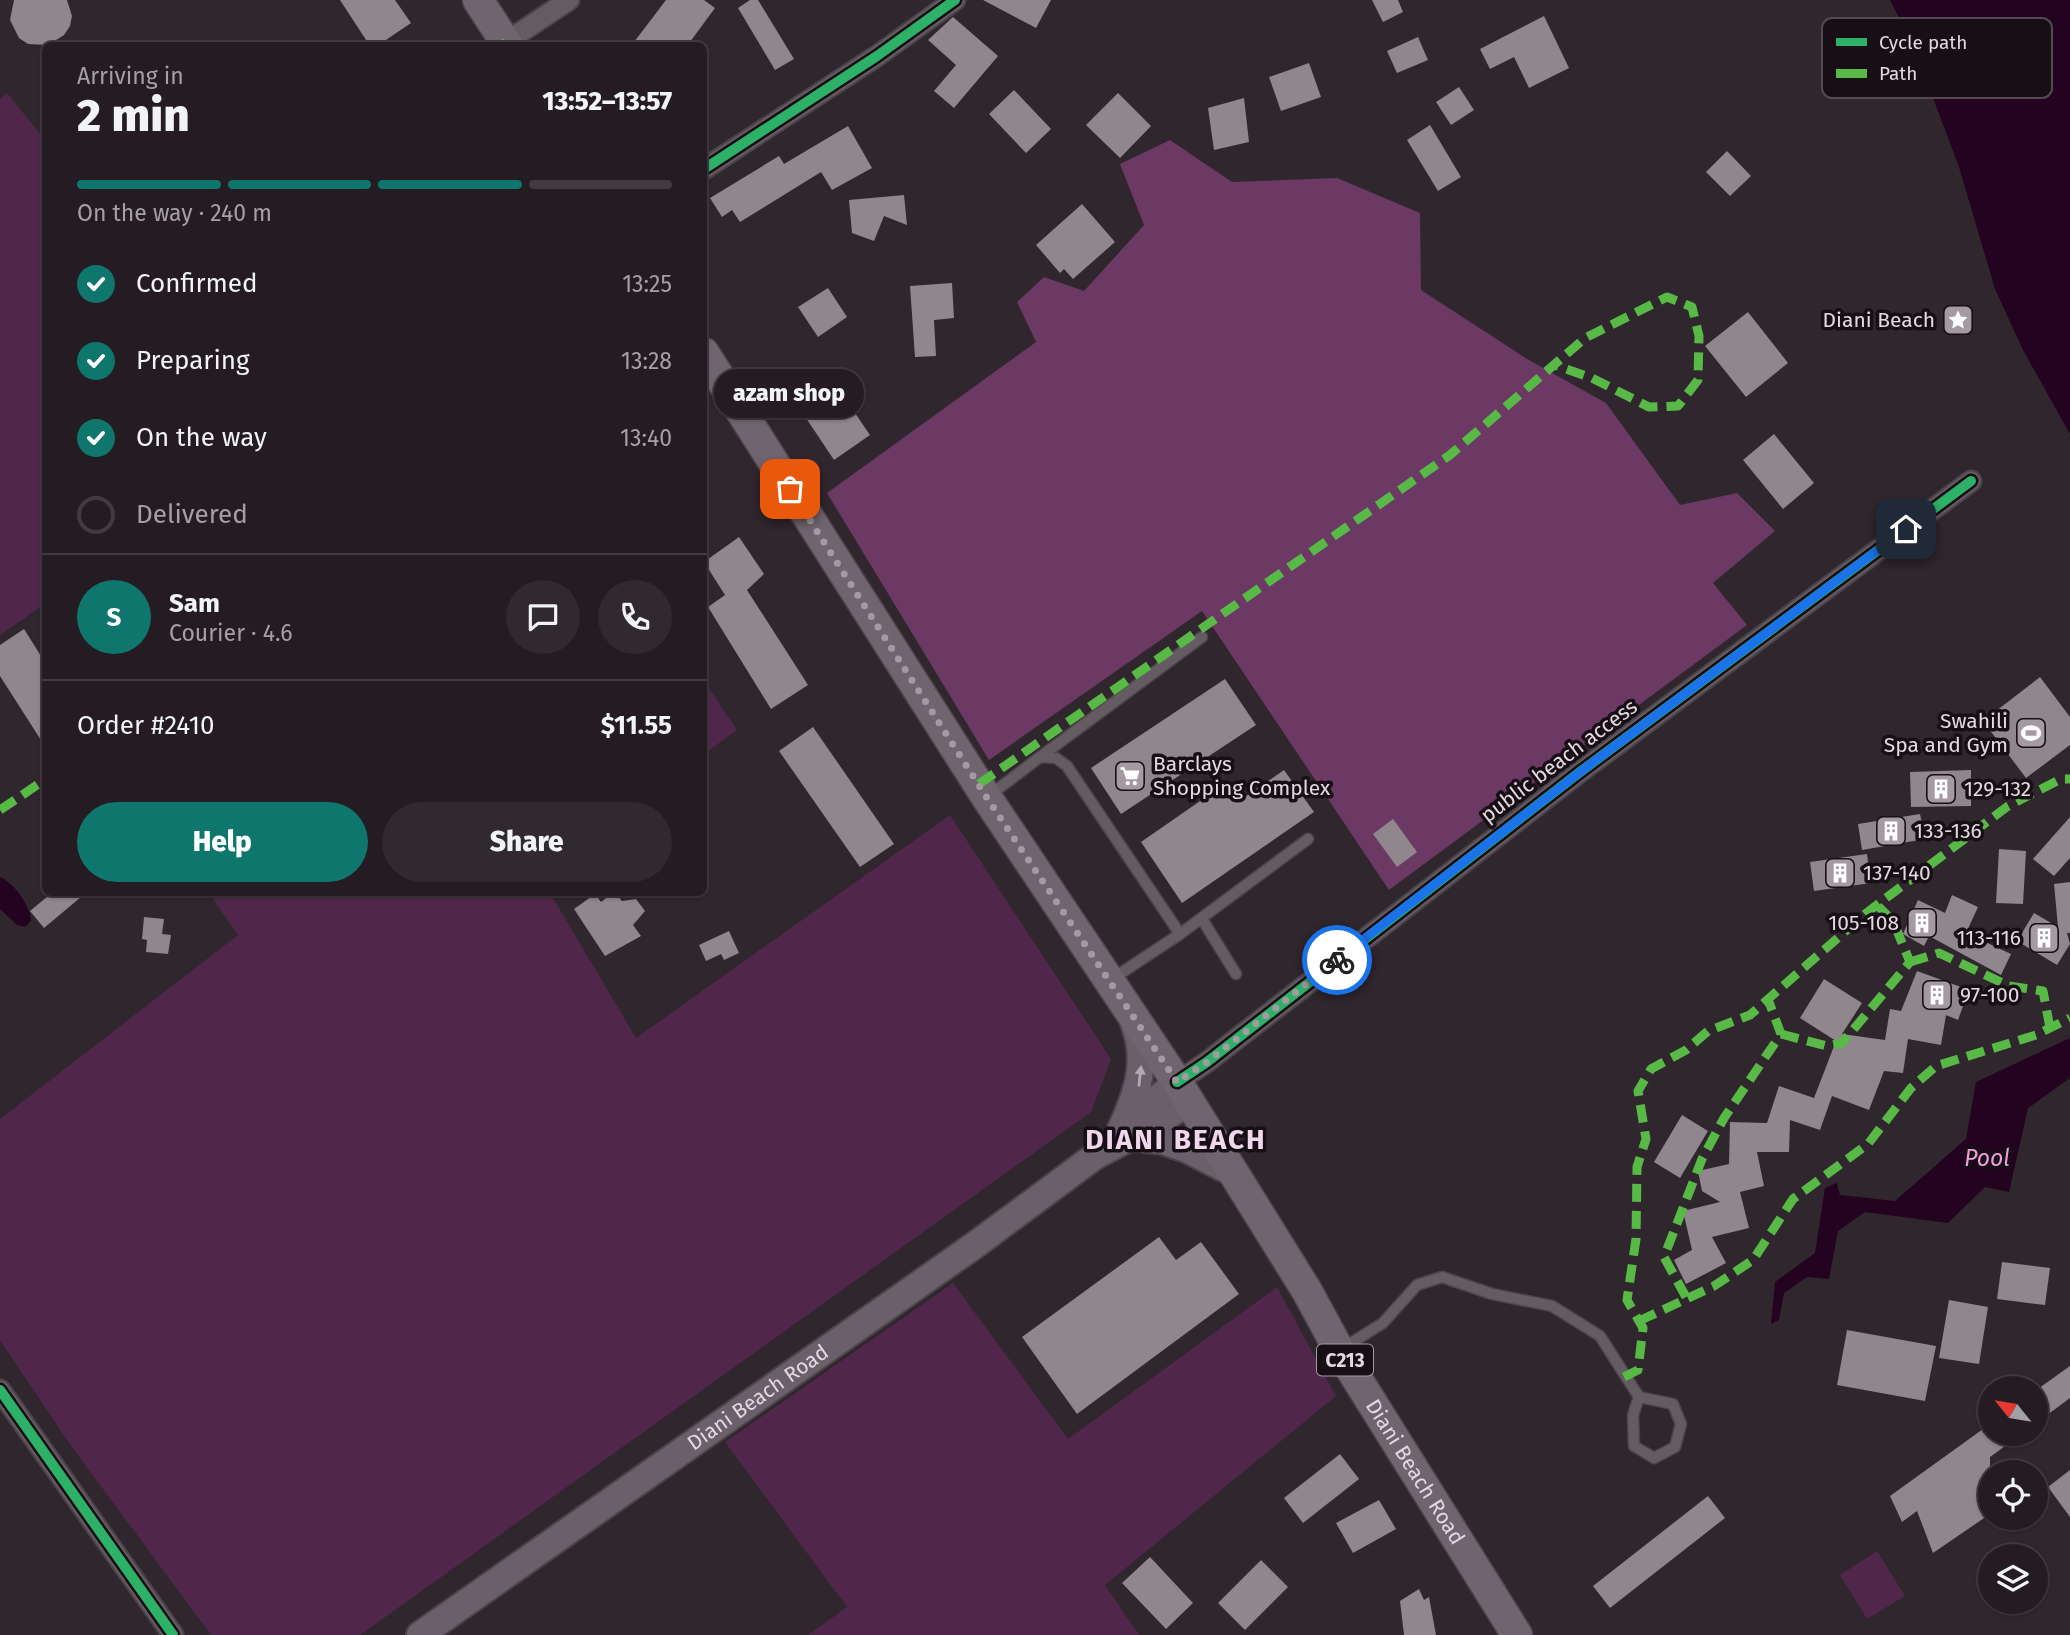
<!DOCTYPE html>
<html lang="en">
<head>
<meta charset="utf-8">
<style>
	body { margin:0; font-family:"Fira Sans",sans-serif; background:#30292f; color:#f1f3f6; height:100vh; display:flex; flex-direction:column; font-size:26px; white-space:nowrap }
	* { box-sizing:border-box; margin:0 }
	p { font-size:23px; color:#a3a1a5 }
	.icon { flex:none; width:38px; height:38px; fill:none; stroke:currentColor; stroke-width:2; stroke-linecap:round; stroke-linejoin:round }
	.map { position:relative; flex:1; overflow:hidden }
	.sheet { position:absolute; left:42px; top:42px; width:665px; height:854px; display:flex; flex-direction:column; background:#241c22; border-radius:10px; box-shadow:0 2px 5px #0004,0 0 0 2px #413a40 }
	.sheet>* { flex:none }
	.needle { width:46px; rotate:300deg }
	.controls { position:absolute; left:1978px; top:1376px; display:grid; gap:14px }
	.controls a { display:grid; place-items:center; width:70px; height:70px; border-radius:50%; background:#241c22; box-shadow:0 2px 5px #0004,0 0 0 2px #413a40; font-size:35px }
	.pin { position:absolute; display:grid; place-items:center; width:60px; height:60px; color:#fff; margin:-30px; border-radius:14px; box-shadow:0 4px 10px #0006 }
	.courier { position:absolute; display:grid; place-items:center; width:70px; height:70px; margin:-35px; border:5px solid #1a73e8; border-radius:50%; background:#fff; color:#222; box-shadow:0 2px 9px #0007 }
	.bubble { position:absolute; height:49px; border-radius:24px; background:#241c22; box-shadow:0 2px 5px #0004,0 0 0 2px #413a40; font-size:23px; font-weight:800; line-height:49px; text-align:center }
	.head em { font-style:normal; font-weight:800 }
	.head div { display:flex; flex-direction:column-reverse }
	.head { display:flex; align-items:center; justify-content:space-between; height:119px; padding:0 35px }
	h1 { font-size:46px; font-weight:800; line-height:52px }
	.bar { display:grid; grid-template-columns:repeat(4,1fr); gap:10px 7px; align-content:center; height:84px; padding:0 35px }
	.bar i { height:9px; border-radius:5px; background:#413a40 }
	.bar .on { background:#0f766e }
	.bar p { grid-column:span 4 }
	.line { display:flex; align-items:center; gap:18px; padding:0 35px; border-top:2px solid #413a40 }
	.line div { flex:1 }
	.round { display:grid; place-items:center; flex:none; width:74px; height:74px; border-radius:37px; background:#30292f }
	ol { padding:0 35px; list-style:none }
	li { display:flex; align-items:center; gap:21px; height:77px }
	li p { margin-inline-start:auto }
	li .icon { padding:7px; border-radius:50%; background:#0f766e; color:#fff; stroke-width:4 }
	li:last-child { color:#a3a1a5 }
	li i { width:38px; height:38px; border:4px solid #413a40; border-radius:50% }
	.action { display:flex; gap:14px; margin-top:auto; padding:14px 35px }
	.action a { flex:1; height:80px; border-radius:42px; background:#0f766e; color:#fff; font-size:28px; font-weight:800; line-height:80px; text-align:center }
	.action a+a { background:#30292f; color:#f1f3f6 }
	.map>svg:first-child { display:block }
	.green { fill:#50274b }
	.forest { fill:#6b3964 }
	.water { fill:#23031f }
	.building { fill:#90868e }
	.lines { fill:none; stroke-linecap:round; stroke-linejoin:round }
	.service-casing { stroke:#4d444a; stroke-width:13 }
	.minor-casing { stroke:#4d444a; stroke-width:23 }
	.secondary-casing { stroke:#4d444a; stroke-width:30 }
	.primary-casing { stroke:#4d444a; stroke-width:33 }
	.service { stroke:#655c63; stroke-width:10 }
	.minor { stroke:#655c63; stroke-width:19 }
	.secondary { stroke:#6b6069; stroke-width:26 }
	.primary { stroke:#70646e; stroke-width:30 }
	.quiet { stroke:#58b947; stroke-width:9; stroke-dasharray:18 9; stroke-linecap:butt }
	.cycleway-casing { stroke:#170f15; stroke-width:15 }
	.cycleway { stroke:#2db169; stroke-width:10 }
	.oneway { fill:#b4a8b1 }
	.done { stroke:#a59aa2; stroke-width:7; stroke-dasharray:0 12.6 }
	.route { stroke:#1a73e8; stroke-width:9 }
	.labels { text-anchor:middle; stroke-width:7; stroke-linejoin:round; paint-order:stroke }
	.shield { fill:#170f15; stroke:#a69ca4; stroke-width:2 }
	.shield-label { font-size:19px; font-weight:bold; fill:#e4d8e1 }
	.poi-label { font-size:21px; fill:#e4d8e1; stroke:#170f15; text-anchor:start }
	.street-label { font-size:21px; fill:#e4d8e1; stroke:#170f15 }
	.water-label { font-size:23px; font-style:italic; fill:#f09de2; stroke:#170f15 }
	.district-label { font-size:28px; font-weight:bold; letter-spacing:2px; fill:#f0d8ec; stroke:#170f15 }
	.key { fill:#170f15; stroke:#544b52; stroke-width:2 }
	.key-label { font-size:19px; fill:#e4d8e1 }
</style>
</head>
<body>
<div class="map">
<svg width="2070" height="1635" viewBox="0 0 2070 1635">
	<rect width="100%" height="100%" fill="#30262e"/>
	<g class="green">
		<polygon points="7,93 45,140 46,603 0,635 0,99"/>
		<polygon points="704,681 737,730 704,754"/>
		<polygon points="950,815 1111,1059 1091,1112 360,1635 211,1635 69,1443 0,1340 0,1119 238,935 209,893 550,893 636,1038"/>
		<polygon points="953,1283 1068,1439 1277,1287 1336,1396 1105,1585 1139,1635 808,1635 847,1607 725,1442"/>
		<polygon points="1877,1551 1905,1596 1867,1619 1840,1575"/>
	</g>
	<polygon class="forest" points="1170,140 1232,182 1337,178 1420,213 1421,290 1527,359 1606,403 1680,505 1737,493 1775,531 1713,583 1747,625 1389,890 1202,611 989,760 827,493 1036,342 1017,302 1044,277 1084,291 1144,225 1120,164"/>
	<g class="water">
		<polygon points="1890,0 2070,0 2070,434 2023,350 1995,289 1959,167 1913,45"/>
		<path d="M0 877C14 883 30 905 31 921L25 927 17 925 0 909Z"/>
		<polygon points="2070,1038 2070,1078 2028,1108 2009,1192 1985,1187 1948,1223 1865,1212 1838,1231 1829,1279 1807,1277 1784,1293 1779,1320 1771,1324 1775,1282 1815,1253 1825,1188 1837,1183 1840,1195 1895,1201 1966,1139 1976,1082"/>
	</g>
	<g class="building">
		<polygon points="14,0 67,0 72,16 70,26 64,35 48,45 28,44 19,38 10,20"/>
		<polygon points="340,0 395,0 411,23 377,46 370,46"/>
		<polygon points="666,0 704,0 715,8 687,46 631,46"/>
		<polygon points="750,0 758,0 794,59 775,70 738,8"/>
		<polygon points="983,0 1051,0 1036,28"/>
		<polygon points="1372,0 1398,0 1403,12 1383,22"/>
		<polygon points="1544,16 1569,68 1529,88 1514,57 1490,69 1480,49"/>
		<polygon points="953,17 998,56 954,108 934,91 956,65 928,40"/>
		<polygon points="1418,37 1428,60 1397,73 1387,51"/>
		<polygon points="1309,63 1321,97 1281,111 1269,77"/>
		<polygon points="1459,87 1474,110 1451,125 1436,102"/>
		<polygon points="1014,90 1051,129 1026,153 989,114"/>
		<polygon points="1118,93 1151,126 1120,158 1086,125"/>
		<polygon points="1244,98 1249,142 1214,150 1208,108"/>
		<polygon points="1430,125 1461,177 1438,191 1407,140"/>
		<polygon points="848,126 872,168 832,190 821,172 740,222 732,210 722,217 710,198 779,156 784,164"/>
		<polygon points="1727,151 1751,176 1730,196 1706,172"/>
		<polygon points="904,195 907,225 884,216 874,241 852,233 849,200"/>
		<polygon points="1082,204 1115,242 1073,279 1064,269 1060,273 1036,245"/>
		<polygon points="952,283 954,318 934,320 936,356 915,357 910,286"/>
		<polygon points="828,288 847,317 818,337 798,307"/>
		<polygon points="1748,312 1788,363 1746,397 1705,346"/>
		<polygon points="831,378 870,435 834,460 796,403"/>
		<polygon points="1774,434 1814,483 1783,509 1743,460"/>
		<polygon points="739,537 764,574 747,590 808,685 771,709 708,607 725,595 704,562"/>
		<polygon points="24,629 46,664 46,748 0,676 0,645"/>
		<polygon points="2040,677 2070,717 2070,745 2026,778 1983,721"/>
		<polygon points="1225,679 1256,725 1121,814 1091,768"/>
		<polygon points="813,727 894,844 860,867 779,751"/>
		<polygon points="1284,770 1314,812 1182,903 1141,842 1229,781 1242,799"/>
		<polygon points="1971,770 1971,806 1911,807 1910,772"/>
		<polygon points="1920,814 1925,839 1862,850 1858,824"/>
		<polygon points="2070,817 2070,858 2054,876 2033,859"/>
		<polygon points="1393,819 1417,852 1397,867 1373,834"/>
		<polygon points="1999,849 2026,851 2023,904 1996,903"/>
		<polygon points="1867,854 1871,883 1814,891 1810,862"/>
		<polygon points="2070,882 2070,933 2067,933 2070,944 2057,965 2017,941 2034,913 2058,927 2054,884"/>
		<polygon points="53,892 87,892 44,928 30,911"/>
		<polygon points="614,892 622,901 636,899 645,911 633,925 641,936 605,956 574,909 595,894 601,902"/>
		<polygon points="1952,895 1978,907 1966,933 2011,954 2001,975 1929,936 1924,946 1903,934 1918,900 1945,913"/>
		<polygon points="144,917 164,919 162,934 171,935 168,954 146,952 147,940 142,939"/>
		<polygon points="729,931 739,953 724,960 721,954 706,961 699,945"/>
		<polygon points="1917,971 1969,990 1958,1020 1946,1015 1941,1045 1908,1039 1903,1073 1884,1071 1869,1110 1832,1096 1820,1130 1790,1120 1789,1152 1757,1152 1764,1186 1740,1192 1749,1228 1712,1237 1726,1263 1686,1284 1674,1260 1692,1250 1683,1211 1720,1202 1702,1191 1698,1171 1729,1164 1730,1122 1767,1123 1779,1086 1814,1098 1836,1041 1800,1018 1824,979 1862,1003 1842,1034 1885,1040 1890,1009 1901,1011"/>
		<polygon points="1682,1115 1708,1131 1680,1178 1654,1162"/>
		<polygon points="1159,1237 1176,1260 1201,1242 1239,1294 1077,1414 1022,1337"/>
		<polygon points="2002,1262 2050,1268 2045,1305 1997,1299"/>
		<polygon points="1949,1300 1988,1307 1979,1364 1939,1358"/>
		<polygon points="1847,1330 1936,1346 1925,1401 1837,1385"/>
		<polygon points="2070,1366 2070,1398 2035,1424 2035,1391"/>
		<polygon points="1990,1424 1990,1433 2023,1433 1990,1457 1990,1514 1933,1553 1917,1511 1902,1522 1890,1496"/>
		<polygon points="1340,1454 1359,1479 1303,1523 1284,1498"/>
		<polygon points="2070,1470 2070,1517 2048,1487"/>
		<polygon points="1708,1496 1725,1518 1610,1608 1593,1586"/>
		<polygon points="1379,1500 1396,1529 1353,1553 1336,1523"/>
		<polygon points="1150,1557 1193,1603 1166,1629 1122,1583"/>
		<polygon points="1261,1560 1288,1587 1245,1630 1218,1603"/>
		<polygon points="1419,1589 1424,1600 1429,1597 1436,1635 1404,1635 1400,1601"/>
	</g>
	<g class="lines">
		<g class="service-casing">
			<g id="service">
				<polyline points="1040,757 1202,637"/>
				<polyline points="990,795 1040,757 1056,758 1067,766 1180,934 1112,979"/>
				<polyline points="1202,919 1236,974"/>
				<polyline points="1180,934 1308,839"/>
				<polyline points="1343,1348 1383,1323 1417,1285 1442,1277 1492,1294 1552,1306 1600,1336 1639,1397 1633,1415 1634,1446 1654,1458 1675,1447 1681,1424 1673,1404 1639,1397"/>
			</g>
		</g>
		<g class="minor-casing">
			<g id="minor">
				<polyline points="506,42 569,0"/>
				<polyline points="704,169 877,56 955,0"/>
				<polyline points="1177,1082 1207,1062 1580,772 1971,481"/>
				<polyline points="0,1390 173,1635"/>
			</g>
		</g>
		<g class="secondary-casing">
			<g id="secondary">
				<polyline points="1126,1125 1177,1082"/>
				<path d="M1120 1131C1137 1094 1149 1062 1134 1023"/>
				<polyline points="1130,1137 1163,1141 1186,1149 1231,1172"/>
				<path id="s1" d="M420 1635 975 1245 1095 1156 1150 1127 1189 1102"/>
			</g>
		</g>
		<g class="primary-casing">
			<g id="primary">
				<polyline points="478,0 508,46"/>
				<path id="s2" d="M704 353 987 798 1177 1082 1307 1291 1339 1350 1517 1635"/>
			</g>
		</g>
		<use href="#service" class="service"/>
		<use href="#minor" class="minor"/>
		<use href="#secondary" class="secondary"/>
		<use href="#primary" class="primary"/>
		<g class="quiet">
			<polyline points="501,46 506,42"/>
			<polyline points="979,784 1450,455 1585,338 1667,297 1692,307 1699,336 1698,380 1678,406 1649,407 1592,378 1555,365"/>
			<polyline points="0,810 46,779"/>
			<polyline points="1910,962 1939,953 2009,986 2043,991 2050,1028"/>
			<polyline points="1781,1034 1827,1046 1842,1043 1910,962 1893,921 1877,905"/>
			<polyline points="1686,1297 1664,1257 1702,1159 1724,1118 1781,1034 1769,1002"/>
			<polyline points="1639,1321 1714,1286 1753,1260 1793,1199 1868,1144 1911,1088 1936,1066 2036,1035 2070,1018"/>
			<polyline points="1624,1377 1638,1370 1643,1328 1627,1300 1636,1239 1637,1167 1646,1139 1638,1091 1651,1069 1686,1050 1708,1031 1750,1015 1865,914 2008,806 2061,779 2070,779"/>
		</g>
		<g class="cycleway-casing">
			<g id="cycleway">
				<polyline points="704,169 877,56 955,0"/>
				<polyline points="1177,1082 1207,1062 1580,772 1971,481"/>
				<polyline points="0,1390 173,1635"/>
			</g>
		</g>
		<use href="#cycleway" class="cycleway"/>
	</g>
	<defs><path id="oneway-solid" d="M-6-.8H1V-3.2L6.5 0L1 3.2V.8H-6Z" transform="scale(1.75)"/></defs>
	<use class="oneway" href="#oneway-solid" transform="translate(1140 1076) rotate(-84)"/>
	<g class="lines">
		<polyline class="done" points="790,489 987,798 1177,1082 1207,1062 1337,960"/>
		<polyline class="route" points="1337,960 1580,772 1906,529"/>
	</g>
	<defs>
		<g id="sight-square" transform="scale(1.575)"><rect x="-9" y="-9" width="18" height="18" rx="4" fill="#a59aa2" stroke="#170f15"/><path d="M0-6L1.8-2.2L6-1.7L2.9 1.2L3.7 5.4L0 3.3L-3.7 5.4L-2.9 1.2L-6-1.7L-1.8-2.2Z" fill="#fff"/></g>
		<g id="stadium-square" transform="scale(1.575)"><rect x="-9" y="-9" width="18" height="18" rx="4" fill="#a59aa2" stroke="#170f15"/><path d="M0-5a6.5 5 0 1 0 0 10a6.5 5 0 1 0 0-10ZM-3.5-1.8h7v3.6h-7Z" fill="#fff"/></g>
		<g id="supermarket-square" transform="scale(1.575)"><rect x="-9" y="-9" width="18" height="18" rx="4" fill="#a59aa2" stroke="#170f15"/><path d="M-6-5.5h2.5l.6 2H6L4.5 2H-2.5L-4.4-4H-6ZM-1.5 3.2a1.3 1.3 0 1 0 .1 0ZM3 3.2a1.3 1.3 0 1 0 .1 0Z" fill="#fff"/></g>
		<g id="building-square" transform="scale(1.575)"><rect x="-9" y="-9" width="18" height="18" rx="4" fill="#a59aa2" stroke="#170f15"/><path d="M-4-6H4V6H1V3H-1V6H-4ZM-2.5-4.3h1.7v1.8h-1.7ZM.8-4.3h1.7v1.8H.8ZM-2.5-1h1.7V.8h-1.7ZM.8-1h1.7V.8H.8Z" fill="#fff"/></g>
	</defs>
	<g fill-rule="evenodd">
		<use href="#sight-square" x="1958" y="320"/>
		<use href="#stadium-square" x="2031" y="733"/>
		<use href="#supermarket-square" x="1130" y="776"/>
		<use href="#building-square" x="1941" y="789"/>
		<use href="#building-square" x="1891" y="831"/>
		<use href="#building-square" x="1840" y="873"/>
		<use href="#building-square" x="1922" y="923"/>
		<use href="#building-square" x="2044" y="938"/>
		<use href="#building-square" x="1937" y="995"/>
	</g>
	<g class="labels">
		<rect class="shield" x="1317" y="1344.5" width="56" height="31" rx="5"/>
		<g class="shield-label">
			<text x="1345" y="1367">C213</text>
		</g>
		<g class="poi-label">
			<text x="1935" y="327" text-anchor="end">Diani Beach</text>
			<text x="2008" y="728" text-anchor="end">Swahili<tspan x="2008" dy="24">Spa and Gym</tspan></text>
			<text x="1153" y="771">Barclays<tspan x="1153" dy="24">Shopping Complex</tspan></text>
			<text x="1964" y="796">129-132</text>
			<text x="1914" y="838">133-136</text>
			<text x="1863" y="880">137-140</text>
			<text x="1899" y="930" text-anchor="end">105-108</text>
			<text x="2021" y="945" text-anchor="end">113-116</text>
			<text x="1960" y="1002">97-100</text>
		</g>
		<g class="street-label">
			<text transform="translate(1559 761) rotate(-37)" y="7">public beach access</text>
			<text dy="7" stroke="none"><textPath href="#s1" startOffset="413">Diani Beach Road</textPath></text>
			<text dy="7" stroke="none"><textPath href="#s2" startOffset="1326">Diani Beach Road</textPath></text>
		</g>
		<g class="water-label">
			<text x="1987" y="1166">Pool</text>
		</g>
		<g class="district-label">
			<text x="1176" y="1149">DIANI BEACH</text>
		</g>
	</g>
	<rect x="1822" y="18" width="230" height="80" rx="10" class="key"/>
	<rect x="1836" y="38" width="31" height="8" fill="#2db169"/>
	<rect x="1836" y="69" width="31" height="9" fill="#58b947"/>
	<g class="key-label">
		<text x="1879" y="49">Cycle path</text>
		<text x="1879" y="80">Path</text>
	</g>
</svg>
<div class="controls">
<a><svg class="needle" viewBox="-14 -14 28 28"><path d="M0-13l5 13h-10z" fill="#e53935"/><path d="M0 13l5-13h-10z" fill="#a3a1a5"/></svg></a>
<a><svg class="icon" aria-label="locate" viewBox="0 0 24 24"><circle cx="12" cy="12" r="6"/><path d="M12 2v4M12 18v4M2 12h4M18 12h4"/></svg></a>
<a><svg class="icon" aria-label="layers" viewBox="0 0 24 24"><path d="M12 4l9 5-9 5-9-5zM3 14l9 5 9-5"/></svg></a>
</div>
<div class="pin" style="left:790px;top:489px;background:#ea580c"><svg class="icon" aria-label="bag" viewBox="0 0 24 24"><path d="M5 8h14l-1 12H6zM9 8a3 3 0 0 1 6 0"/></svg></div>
<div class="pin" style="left:1906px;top:529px;background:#1f2937"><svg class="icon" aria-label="home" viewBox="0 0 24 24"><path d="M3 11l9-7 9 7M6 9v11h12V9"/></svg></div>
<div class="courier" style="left:1337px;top:960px"><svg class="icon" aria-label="bike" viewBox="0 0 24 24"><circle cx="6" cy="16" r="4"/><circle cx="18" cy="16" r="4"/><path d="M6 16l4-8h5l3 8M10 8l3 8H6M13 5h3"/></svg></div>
<div class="bubble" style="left:714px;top:369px;width:150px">azam shop</div>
<section class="sheet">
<div class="head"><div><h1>2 min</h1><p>Arriving in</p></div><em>13:52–13:57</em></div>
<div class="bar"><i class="on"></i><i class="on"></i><i class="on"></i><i></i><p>On the way · 240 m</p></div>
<ol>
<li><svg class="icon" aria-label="check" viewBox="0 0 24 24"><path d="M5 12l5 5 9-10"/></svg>Confirmed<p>13:25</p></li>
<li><svg class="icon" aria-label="check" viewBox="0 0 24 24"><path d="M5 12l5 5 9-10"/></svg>Preparing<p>13:28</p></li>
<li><svg class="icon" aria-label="check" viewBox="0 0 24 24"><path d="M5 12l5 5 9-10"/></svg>On the way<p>13:40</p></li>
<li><i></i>Delivered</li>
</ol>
<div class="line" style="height:126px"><b class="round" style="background:#0f766e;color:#fff">S</b><div><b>Sam</b><p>Courier · 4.6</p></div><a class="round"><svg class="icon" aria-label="chat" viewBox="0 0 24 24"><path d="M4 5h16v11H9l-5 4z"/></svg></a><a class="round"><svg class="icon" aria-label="phone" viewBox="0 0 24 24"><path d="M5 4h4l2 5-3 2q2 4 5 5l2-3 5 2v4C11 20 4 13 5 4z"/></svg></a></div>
<div class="line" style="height:91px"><div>Order #2410</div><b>$11.55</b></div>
<div class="action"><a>Help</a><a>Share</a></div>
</section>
</div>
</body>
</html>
